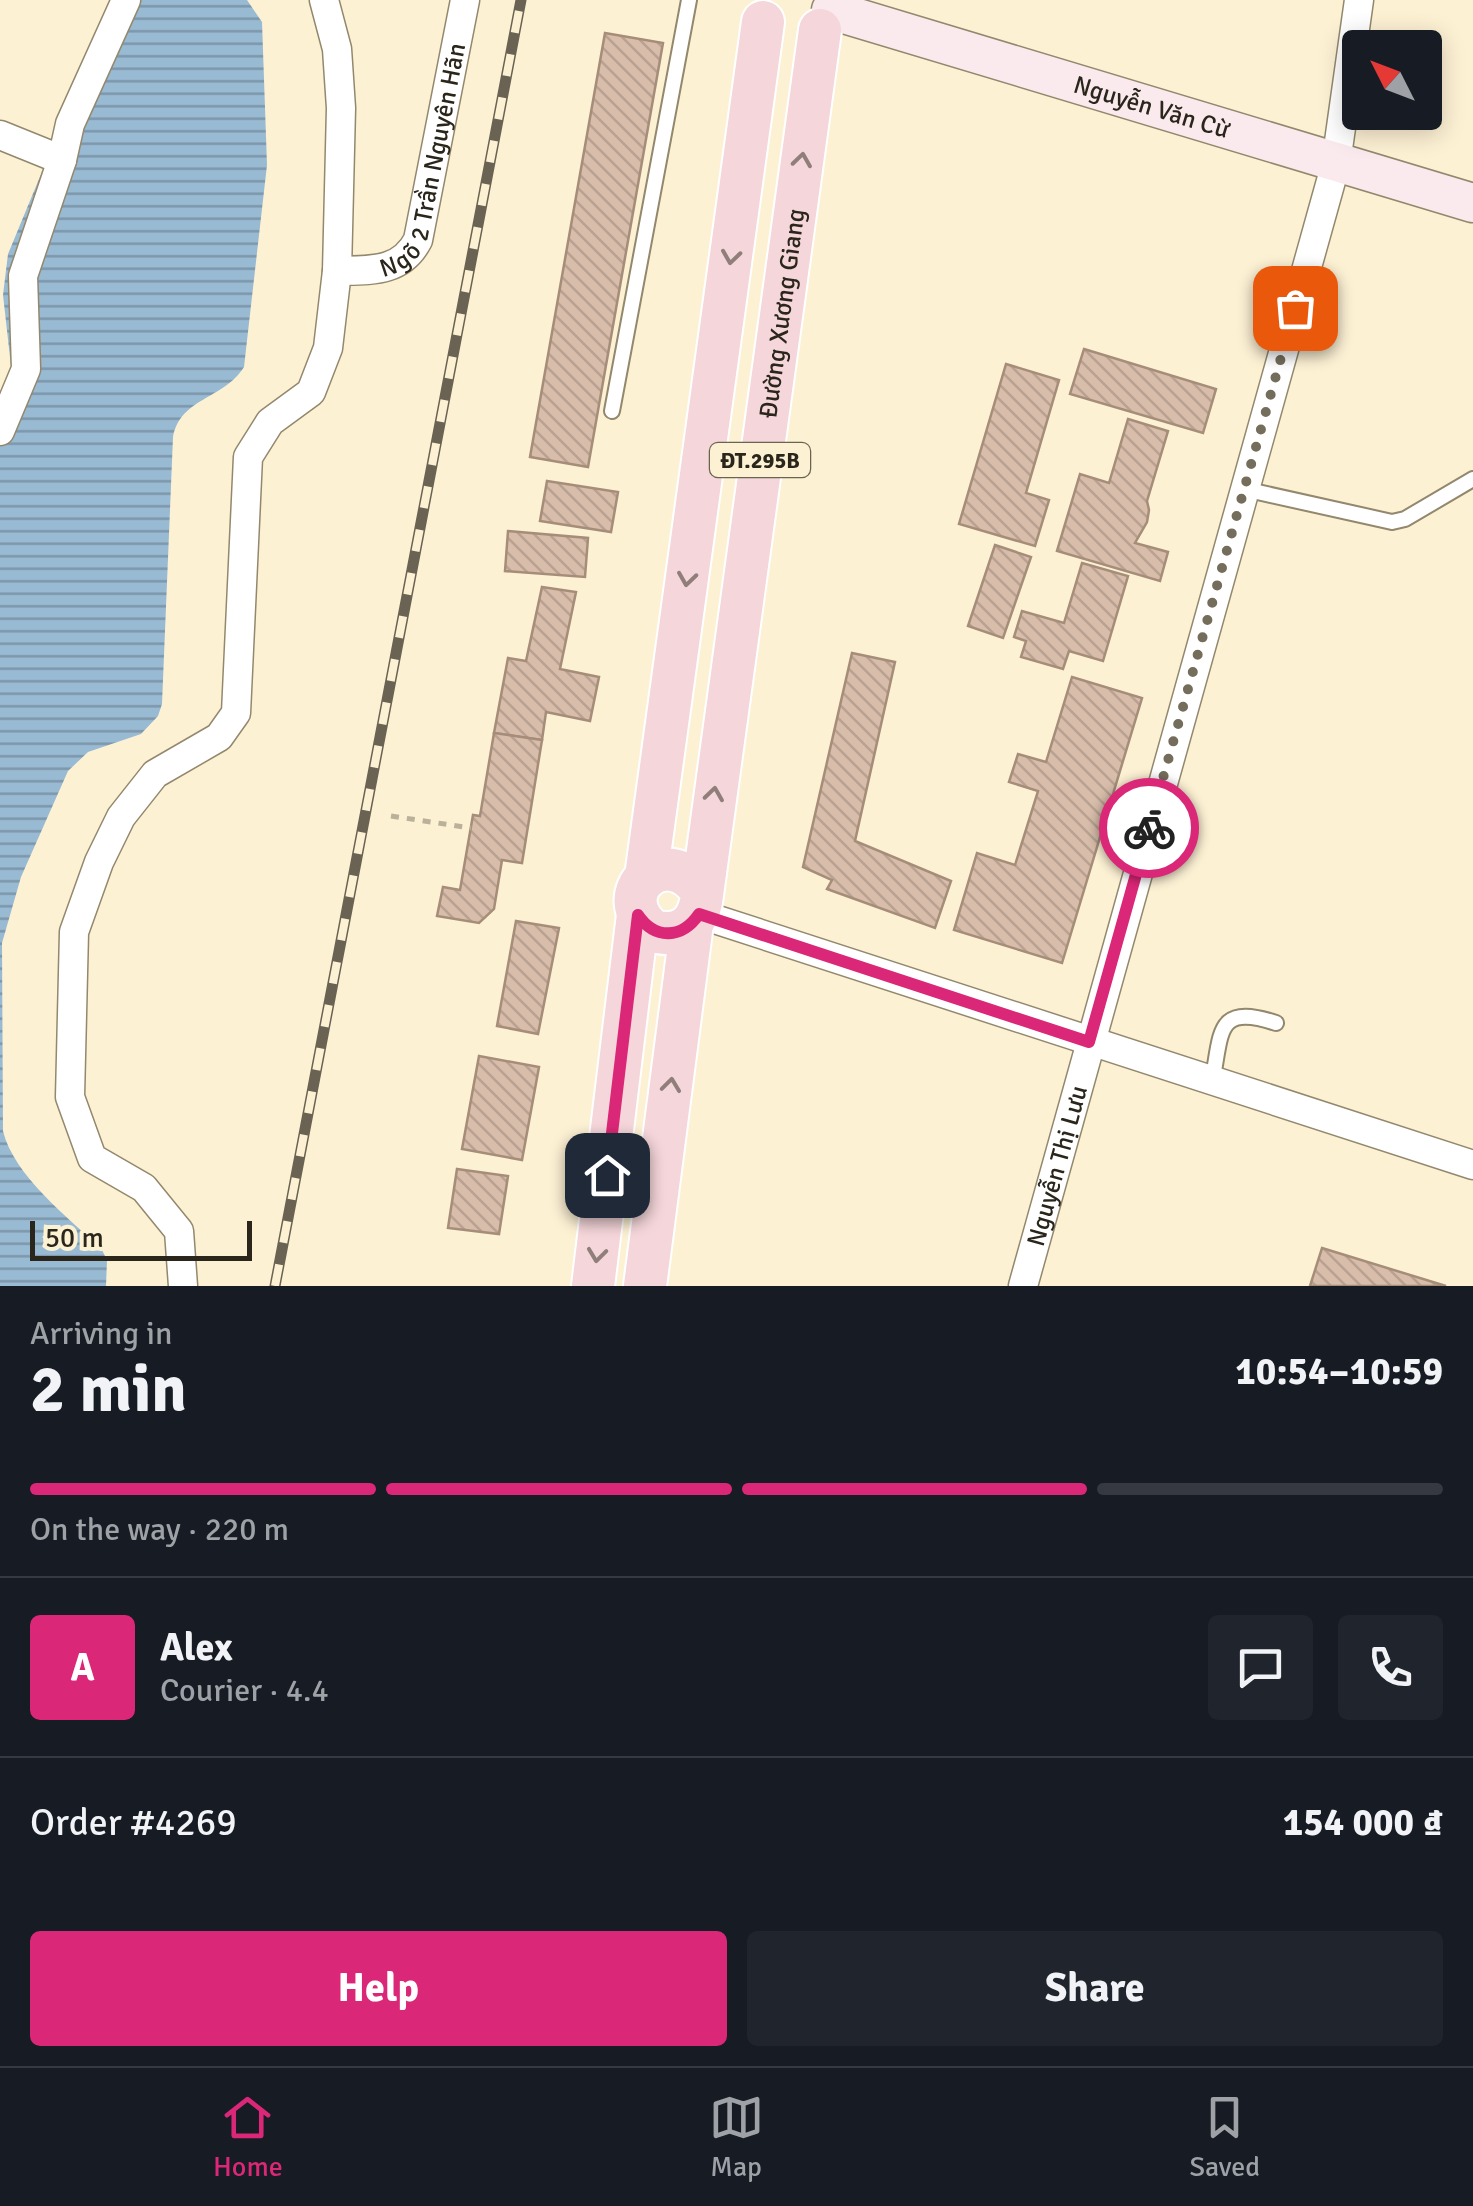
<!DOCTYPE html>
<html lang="en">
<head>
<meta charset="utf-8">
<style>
	body { margin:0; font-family:Signika,sans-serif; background:#20242c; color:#f1f3f6; height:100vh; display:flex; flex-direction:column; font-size:38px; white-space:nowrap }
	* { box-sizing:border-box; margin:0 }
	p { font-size:32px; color:#9ea1a6 }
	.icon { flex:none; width:55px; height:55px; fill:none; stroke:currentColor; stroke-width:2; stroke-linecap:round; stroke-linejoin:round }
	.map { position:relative; height:1286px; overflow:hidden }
	.details { display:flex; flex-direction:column; background:#171b24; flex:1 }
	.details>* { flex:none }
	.needle { width:65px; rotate:312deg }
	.fabs { position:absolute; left:1342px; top:30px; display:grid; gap:20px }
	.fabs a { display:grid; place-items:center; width:100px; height:100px; border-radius:10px; background:#171b24; box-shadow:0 5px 25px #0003; font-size:50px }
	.scale { position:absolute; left:30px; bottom:25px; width:222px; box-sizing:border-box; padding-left:10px; border:5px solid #2a261b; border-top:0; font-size:28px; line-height:35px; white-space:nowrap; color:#2a261b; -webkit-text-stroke:8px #fdf1d4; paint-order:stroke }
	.pin { position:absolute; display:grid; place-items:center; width:85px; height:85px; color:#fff; margin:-42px; border-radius:20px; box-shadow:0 5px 15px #0006 }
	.courier { position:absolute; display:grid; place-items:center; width:100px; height:100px; margin:-50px; border:8px solid #db2777; border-radius:50%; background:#fff; color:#222; box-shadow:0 2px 12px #0007 }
	.head em { font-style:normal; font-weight:700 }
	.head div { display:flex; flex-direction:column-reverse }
	.head { display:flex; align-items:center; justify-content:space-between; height:170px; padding:0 30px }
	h1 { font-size:65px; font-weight:700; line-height:75px }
	.bar { display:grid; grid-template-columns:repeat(4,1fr); gap:15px 10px; align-content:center; height:120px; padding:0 30px }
	.bar i { height:12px; border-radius:8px; background:#363941 }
	.bar .current { background:#db2777 }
	.bar p { grid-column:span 4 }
	.line { display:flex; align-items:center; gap:25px; padding:0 30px; border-top:2px solid #363941 }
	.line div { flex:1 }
	.round { display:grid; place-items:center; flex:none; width:105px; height:105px; border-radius:10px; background:#20242c }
	.cta { display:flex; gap:20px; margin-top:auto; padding:20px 30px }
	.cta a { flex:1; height:115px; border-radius:10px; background:#db2777; color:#fff; font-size:40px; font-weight:700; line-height:115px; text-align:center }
	.cta a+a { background:#20242c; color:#f1f3f6 }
	.menu { display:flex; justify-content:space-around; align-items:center; height:140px; border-top:2px solid #363941; background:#171b24; font-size:28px; color:#9ea1a6 }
	.menu a { display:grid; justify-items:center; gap:5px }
	.menu .current { color:#db2777 }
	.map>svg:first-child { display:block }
	.water { fill:url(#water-rules) }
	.building { fill:url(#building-back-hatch); stroke:#a68d7a; stroke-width:2.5 }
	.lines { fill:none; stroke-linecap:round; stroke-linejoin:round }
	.lane-casing { stroke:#93886d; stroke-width:18 }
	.street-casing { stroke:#93886d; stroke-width:31 }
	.secondary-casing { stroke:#93886d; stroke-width:41 }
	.primary-casing { stroke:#fff; stroke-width:46 }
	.path { stroke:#bab19a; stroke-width:5; stroke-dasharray:8 8; stroke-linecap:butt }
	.lane { stroke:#fff; stroke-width:14 }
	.street { stroke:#fff; stroke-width:28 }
	.secondary { stroke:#faeaed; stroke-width:38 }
	.primary { stroke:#f5d6da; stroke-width:42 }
	.rail-casing { stroke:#6a6353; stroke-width:11 }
	.rail { stroke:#fdf1d4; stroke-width:8; stroke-dasharray:22; stroke-linecap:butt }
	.oneway { stroke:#907e7a }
	.done { stroke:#746d5c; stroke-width:10; stroke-dasharray:0 18 }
	.route { stroke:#db2777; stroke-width:12 }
	.labels { text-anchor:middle; stroke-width:8; stroke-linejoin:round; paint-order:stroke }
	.shield { fill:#fdf1d4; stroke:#696352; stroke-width:2.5 }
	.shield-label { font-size:22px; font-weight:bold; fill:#2a261b }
	.street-label { font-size:25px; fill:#2a261b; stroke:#fdf1d4 }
</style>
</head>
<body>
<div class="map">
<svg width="1473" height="1286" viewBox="0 0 1473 1286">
	<defs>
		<pattern id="water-rules" width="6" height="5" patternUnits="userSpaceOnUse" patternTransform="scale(2.5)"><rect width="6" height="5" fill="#98bad3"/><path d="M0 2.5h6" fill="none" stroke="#7c97aa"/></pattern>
		<pattern id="building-back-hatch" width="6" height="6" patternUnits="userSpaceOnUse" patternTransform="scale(2.5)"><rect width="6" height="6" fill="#d7bdaa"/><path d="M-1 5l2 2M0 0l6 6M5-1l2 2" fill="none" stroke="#b9a292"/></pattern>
	</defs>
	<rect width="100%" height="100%" fill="#fdf1d4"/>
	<path class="water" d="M113 0H247L262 22 267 165 244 367C223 400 181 397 173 437L162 704 158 716 141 734 88 752 68 771 21 877 2 943 3 1131C14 1176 68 1217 102 1250L107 1260 106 1286H0V407L11 366 3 295 8 254Z"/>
	<g class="building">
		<polygon points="605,33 663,43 588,467 530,457"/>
		<polygon points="1084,349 1216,389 1203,433 1070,394"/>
		<polygon points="1006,364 1059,380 1026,493 1049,500 1035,546 959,524"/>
		<polygon points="1128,419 1168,431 1147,501 1149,510 1147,522 1135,543 1168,552 1160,581 1057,551 1080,474 1109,483"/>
		<polygon points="547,481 618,492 611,532 540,521"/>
		<polygon points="508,531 588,538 585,577 505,571"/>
		<polygon points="995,545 1031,557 1003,638 968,626"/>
		<polygon points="1082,563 1128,576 1103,661 1069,651 1063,669 1021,657 1026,641 1014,637 1022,611 1064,623"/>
		<polygon points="542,587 576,592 560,669 599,677 590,721 546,712 542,740 494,733 508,658 526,661"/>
		<polygon points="852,653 895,662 855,841 951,881 935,928 827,889 832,880 803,867"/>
		<polygon points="1072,677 1142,698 1062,963 954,930 977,853 1015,865 1038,791 1009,782 1018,754 1046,762"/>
		<polygon points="494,733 542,740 522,863 502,860 494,909 479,923 437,916 443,887 460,890 473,815 480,816"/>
		<polygon points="516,921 559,928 538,1034 497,1026"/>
		<polygon points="479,1056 539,1067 522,1160 462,1149"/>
		<polygon points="457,1169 508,1176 499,1234 448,1228"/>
		<polygon points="1322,1248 1446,1286 1310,1286"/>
	</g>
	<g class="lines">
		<g class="lane-casing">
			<g id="lane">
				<polyline points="612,411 689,0"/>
				<polyline points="1244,489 1392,522 1405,519 1473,479"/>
				<path d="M1212 1082C1222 1033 1215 1003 1276 1023"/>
			</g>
		</g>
		<g class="street-casing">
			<g id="street">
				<polyline points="0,135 62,160"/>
				<path id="s1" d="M337 271C370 270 401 273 418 240L465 0"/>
				<polyline points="0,431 26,369 23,276 62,160 70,124 126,0"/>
				<polyline points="699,914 1473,1165"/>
				<polyline points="183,1286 179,1231 144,1188 92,1158 70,1097 74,932 99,862 121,817 155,774 219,737 236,713 248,457 270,422 311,392 328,348 337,271 341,108 337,49 324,0"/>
				<path id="s2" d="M1023 1286 1336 163 1359 0"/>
			</g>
		</g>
		<g class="secondary-casing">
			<g id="secondary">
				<path id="s3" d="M831 10 1473 203"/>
			</g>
		</g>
		<g class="primary-casing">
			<g id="primary">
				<polyline points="646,877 763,22"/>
				<path id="s4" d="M701 890C665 839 606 895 653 931 678 938 696 927 701 902L820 30"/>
				<polyline points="593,1286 638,915"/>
				<polyline points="645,1286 692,923"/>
			</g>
		</g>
		<polyline class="path" points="391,816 471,828"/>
		<use href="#lane" class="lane"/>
		<use href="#street" class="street"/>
		<use href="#secondary" class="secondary"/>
		<use href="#primary" class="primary"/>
		<g class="rail-casing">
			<polyline id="rail" points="275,1286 521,0"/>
		</g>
		<use href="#rail" class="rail"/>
	</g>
	<defs><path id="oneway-chevron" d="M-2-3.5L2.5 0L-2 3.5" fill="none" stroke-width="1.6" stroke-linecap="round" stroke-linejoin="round" transform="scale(2.5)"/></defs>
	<g class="oneway">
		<use href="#oneway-chevron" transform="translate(802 160) rotate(-82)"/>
		<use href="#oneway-chevron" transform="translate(731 257) rotate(98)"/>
		<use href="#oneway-chevron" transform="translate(687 579) rotate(98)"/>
		<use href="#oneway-chevron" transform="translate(714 794) rotate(-82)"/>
		<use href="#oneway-chevron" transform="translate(671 1085) rotate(-83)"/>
		<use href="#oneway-chevron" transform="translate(597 1255) rotate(97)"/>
	</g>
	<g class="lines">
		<polyline class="done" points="1149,828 1295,308"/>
		<path class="route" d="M607 1175 638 915C655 940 682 939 699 914L1089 1042 1149 828"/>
	</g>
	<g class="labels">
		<rect class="shield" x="710" y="443" width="100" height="34" rx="8"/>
		<g class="shield-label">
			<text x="760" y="468">ĐT.295B</text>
		</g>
		<g class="street-label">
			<text dy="9" stroke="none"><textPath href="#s3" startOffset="335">Nguyễn Văn Cừ</textPath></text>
			<text dy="9" stroke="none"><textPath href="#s1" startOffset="168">Ngõ 2 Trần Nguyên Hãn</textPath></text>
			<text dy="9" stroke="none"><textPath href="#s4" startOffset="785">Đường Xương Giang</textPath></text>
			<text dy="9" stroke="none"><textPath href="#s2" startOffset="125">Nguyễn Thị Lưu</textPath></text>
		</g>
	</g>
</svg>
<div class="fabs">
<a><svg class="needle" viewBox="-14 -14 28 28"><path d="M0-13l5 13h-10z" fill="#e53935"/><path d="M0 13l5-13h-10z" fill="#9ea1a6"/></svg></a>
</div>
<div class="scale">50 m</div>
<div class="pin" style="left:1295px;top:308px;background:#ea580c"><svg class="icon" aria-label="bag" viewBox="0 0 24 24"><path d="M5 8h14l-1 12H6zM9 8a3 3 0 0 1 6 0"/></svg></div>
<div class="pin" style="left:607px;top:1175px;background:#1f2937"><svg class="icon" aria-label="home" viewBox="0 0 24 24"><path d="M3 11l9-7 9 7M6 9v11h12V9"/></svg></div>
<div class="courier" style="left:1149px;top:828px"><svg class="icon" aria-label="bike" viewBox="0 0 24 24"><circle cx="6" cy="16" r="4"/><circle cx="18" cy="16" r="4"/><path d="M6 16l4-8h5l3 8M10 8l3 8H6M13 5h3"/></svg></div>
</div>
<section class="details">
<div class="head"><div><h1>2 min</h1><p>Arriving in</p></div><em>10:54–10:59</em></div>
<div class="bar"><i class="current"></i><i class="current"></i><i class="current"></i><i></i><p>On the way · 220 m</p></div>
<div class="line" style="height:180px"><b class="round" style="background:#db2777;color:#fff">A</b><div><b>Alex</b><p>Courier · 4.4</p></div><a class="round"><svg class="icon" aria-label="chat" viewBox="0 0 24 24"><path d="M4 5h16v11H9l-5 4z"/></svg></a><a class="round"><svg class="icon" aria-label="phone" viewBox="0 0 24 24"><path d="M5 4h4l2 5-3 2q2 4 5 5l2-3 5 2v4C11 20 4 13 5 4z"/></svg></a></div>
<div class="line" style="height:130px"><div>Order #4269</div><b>154 000 ₫</b></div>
<div class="cta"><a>Help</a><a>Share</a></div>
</section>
<nav class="menu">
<a class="current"><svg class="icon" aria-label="home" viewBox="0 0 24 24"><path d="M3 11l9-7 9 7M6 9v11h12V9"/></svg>Home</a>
<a><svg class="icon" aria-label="map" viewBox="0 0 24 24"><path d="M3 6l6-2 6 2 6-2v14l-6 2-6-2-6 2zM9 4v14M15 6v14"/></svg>Map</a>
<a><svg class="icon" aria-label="saved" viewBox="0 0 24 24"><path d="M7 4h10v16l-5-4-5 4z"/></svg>Saved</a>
</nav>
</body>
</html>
